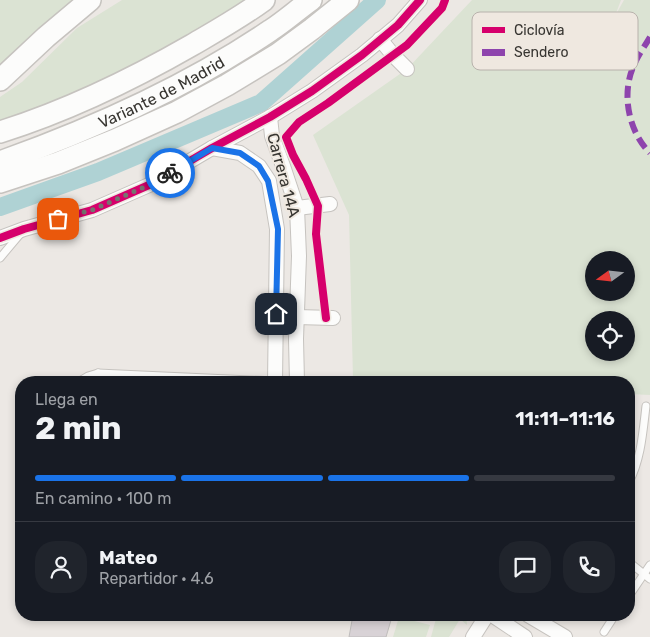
<!DOCTYPE html>
<html lang="es">
<head>
<meta charset="utf-8">
<style>
	body { margin:0; font-family:Rubik,sans-serif; background:#20242c; color:#f1f3f6; height:100vh; display:flex; flex-direction:column; font-size:19px; white-space:nowrap }
	* { box-sizing:border-box; margin:0 }
	p { font-size:16px; color:#9ea1a6 }
	.icon { flex:none; width:28px; height:28px; fill:none; stroke:currentColor; stroke-width:2; stroke-linecap:round; stroke-linejoin:round }
	.map { position:relative; flex:1; overflow:hidden }
	.sheet { position:absolute; left:15px; top:376px; width:620px; height:245px; display:flex; flex-direction:column; background:#171b24; border-radius:20px; box-shadow:0 2px 8px #0003 }
	.sheet>* { flex:none }
	.needle { width:32px; rotate:255deg }
	.buttons { position:absolute; left:585px; top:251px; display:grid; gap:10px }
	.buttons a { display:grid; place-items:center; width:50px; height:50px; border-radius:50%; background:#171b24; box-shadow:0 2px 8px #0003; font-size:25px }
	.pin { position:absolute; display:grid; place-items:center; width:42px; height:42px; color:#fff; margin:-21px; border-radius:10px; box-shadow:0 2px 8px #0006 }
	.courier { position:absolute; display:grid; place-items:center; width:50px; height:50px; margin:-25px; border:4px solid #1a73e8; border-radius:50%; background:#fff; color:#222; box-shadow:0 1px 6px #0007 }
	.summary em { font-style:normal; font-weight:700 }
	.summary div { display:flex; flex-direction:column-reverse }
	.summary { display:flex; align-items:center; justify-content:space-between; height:85px; padding:0 20px }
	h1 { font-size:32px; font-weight:700; line-height:38px }
	.bar { display:grid; grid-template-columns:repeat(4,1fr); gap:8px 5px; align-content:center; height:60px; padding:0 20px }
	.bar i { height:6px; border-radius:4px; background:#363941 }
	.bar .on { background:#1a73e8 }
	.bar p { grid-column:span 4 }
	.line { display:flex; align-items:center; gap:12px; padding:0 20px; border-top:1px solid #363941 }
	.line div { flex:1 }
	.round { display:grid; place-items:center; flex:none; width:52px; height:52px; border-radius:20px; background:#20242c }
	.map>svg:first-child { display:block }
	.green { fill:#dbe3d3; fill-rule:evenodd }
	.lines { fill:none; stroke-linecap:round; stroke-linejoin:round }
	.canal { stroke:#afd2d4; stroke-width:18 }
	.building { fill:#d8d2d6; stroke:#bfbdbc }
	.service-casing { stroke:#c6c3bf; stroke-width:9 }
	.minor-casing { stroke:#c6c3bf; stroke-width:16 }
	.primary-casing { stroke:#c6c3bf; stroke-width:24 }
	.service { stroke:#fcfcfb; stroke-width:7 }
	.minor { stroke:#fcfcfb; stroke-width:14 }
	.primary { stroke:#fcfcfb; stroke-width:21 }
	.quiet { stroke:#8e44ad; stroke-width:6; stroke-dasharray:12 6; stroke-linecap:butt }
	.cycleway-casing { stroke:#efe8e0; stroke-width:11 }
	.cycleway { stroke:#d6006c; stroke-width:8 }
	.done { stroke:#767470; stroke-width:5; stroke-dasharray:0 9 }
	.route { stroke:#1a73e8; stroke-width:6 }
	.labels { text-anchor:middle; stroke-width:4; stroke-linejoin:round; paint-order:stroke }
	.street-label { font-size:16px; fill:#373531; stroke:#efe8e0 }
	.key { fill:#efe8e0; stroke:#b8b2ac; stroke-width:1 }
	.key-label { font-size:14px; fill:#373531 }
</style>
</head>
<body>
<div class="map">
<svg width="650" height="637" viewBox="0 0 650 637">
	<rect width="100%" height="100%" fill="#ece8e4"/>
	<g class="green">
		<polygon points="0,0 76,0 0,66"/>
		<polygon points="122,0 245,0 187,38 55,103 0,123 0,97 22,82 77,28"/>
		<path d="M472 0H621L615 16 624 0H650V395L629 394V382H421L353 379 349 215 313 135 407 69ZM594 260H626V292H594ZM594 320H626V352H594Z"/>
		<polygon points="437,615 466,615 467,625 460,619 449,637 431,637"/>
		<polygon points="399,617 430,625 426,637 393,637"/>
	</g>
	<g class="lines">
		<polyline class="canal" points="0,207 98,172 261,103 377,0"/>
	</g>
	<polygon class="building" points="353,615 376,615 391,620 386,637 349,637"/>
	<g class="lines">
		<g class="service-casing">
			<g id="service">
				<polyline points="0,258 21,233"/>
				<polyline points="98,373 107,382"/>
				<polyline points="78,382 88,376 98,373 297,382"/>
				<path d="M629 482C641 460 643 431 646 406"/>
				<polyline points="629,562 650,579"/>
				<polyline points="629,596 650,565"/>
				<polyline points="604,632 615,615"/>
			</g>
		</g>
		<g class="minor-casing">
			<g id="minor">
				<polyline points="380,39 393,55 407,69"/>
				<polyline points="270,117 272,136 283,166 297,208 299,256 296,339 297,382"/>
				<polyline points="212,148 240,153 259,166 269,181 277,229 275,382"/>
				<polyline points="297,208 330,204"/>
				<polyline points="0,238 24,229 92,210 149,185 212,148 270,117 312,91 362,55 398,25 420,0"/>
				<polyline points="297,317 333,318"/>
				<polyline points="492,615 525,637"/>
				<polyline points="528,615 565,637"/>
				<polyline points="473,637 487,615"/>
			</g>
		</g>
		<g class="primary-casing">
			<g id="primary">
				<polyline points="0,80 46,37 90,0"/>
				<path d="M0 132C67 111 131 80 192 45 216 31 241 17 264 0"/>
				<path id="s1" d="M0 162C95 128 187 87 271 30 285 21 297 10 311 0"/>
				<polyline points="0,182 58,163 115,140 177,112 227,85 278,54 312,29 348,0"/>
			</g>
		</g>
		<use href="#service" class="service"/>
		<use href="#minor" class="minor"/>
		<use href="#primary" class="primary"/>
		<path class="quiet" d="M650 37C645 46 638 55 634 65 621 93 628 131 650 153"/>
		<g class="cycleway-casing">
			<g id="cycleway">
				<polyline points="0,238 24,229 92,210 149,185 212,148 270,117 312,91 362,55 398,25 420,0"/>
				<polyline points="326,318 316,234 318,206 306,179 293,155 286,137 299,122 328,103 407,45 442,8 445,0"/>
			</g>
		</g>
		<use href="#cycleway" class="cycleway"/>
	</g>
	<g class="lines">
		<polyline class="done" points="58,219 92,210 149,185 170,173"/>
		<polyline class="route" points="170,173 212,148 240,153 259,166 268,181 278,229 276,314"/>
	</g>
	<g class="labels">
		<g class="street-label">
			<text dy="6" stroke="none"><textPath href="#s1" startOffset="176">Variante de Madrid</textPath></text>
			<text transform="translate(284 175) rotate(75)" y="6">Carrera 14A</text>
		</g>
	</g>
	<rect x="472" y="12" width="166" height="58" rx="8" class="key"/>
	<rect x="482" y="27" width="23" height="6" fill="#d6006c"/>
	<rect x="482" y="49" width="23" height="7" fill="#8e44ad"/>
	<g class="key-label">
		<text x="514" y="35">Ciclovía</text>
		<text x="514" y="57">Sendero</text>
	</g>
</svg>
<div class="buttons">
<a><svg class="needle" viewBox="-14 -14 28 28"><path d="M0-13l5 13h-10z" fill="#e53935"/><path d="M0 13l5-13h-10z" fill="#9ea1a6"/></svg></a>
<a><svg class="icon" aria-label="locate" viewBox="0 0 24 24"><circle cx="12" cy="12" r="6"/><path d="M12 2v4M12 18v4M2 12h4M18 12h4"/></svg></a>
</div>
<div class="pin" style="left:58px;top:219px;background:#ea580c"><svg class="icon" aria-label="bag" viewBox="0 0 24 24"><path d="M5 8h14l-1 12H6zM9 8a3 3 0 0 1 6 0"/></svg></div>
<div class="pin" style="left:276px;top:314px;background:#1f2937"><svg class="icon" aria-label="home" viewBox="0 0 24 24"><path d="M3 11l9-7 9 7M6 9v11h12V9"/></svg></div>
<div class="courier" style="left:170px;top:173px"><svg class="icon" aria-label="bike" viewBox="0 0 24 24"><circle cx="6" cy="16" r="4"/><circle cx="18" cy="16" r="4"/><path d="M6 16l4-8h5l3 8M10 8l3 8H6M13 5h3"/></svg></div>
<section class="sheet">
<div class="summary"><div><h1>2 min</h1><p>Llega en</p></div><em>11:11–11:16</em></div>
<div class="bar"><i class="on"></i><i class="on"></i><i class="on"></i><i></i><p>En camino · 100 m</p></div>
<div class="line" style="height:90px"><a class="round"><svg class="icon" aria-label="person" viewBox="0 0 24 24"><circle cx="12" cy="8" r="4"/><path d="M4 21q1-7 8-7t8 7"/></svg></a><div><b>Mateo</b><p>Repartidor · 4.6</p></div><a class="round"><svg class="icon" aria-label="chat" viewBox="0 0 24 24"><path d="M4 5h16v11H9l-5 4z"/></svg></a><a class="round"><svg class="icon" aria-label="phone" viewBox="0 0 24 24"><path d="M5 4h4l2 5-3 2q2 4 5 5l2-3 5 2v4C11 20 4 13 5 4z"/></svg></a></div>
</section>
</div>
</body>
</html>
